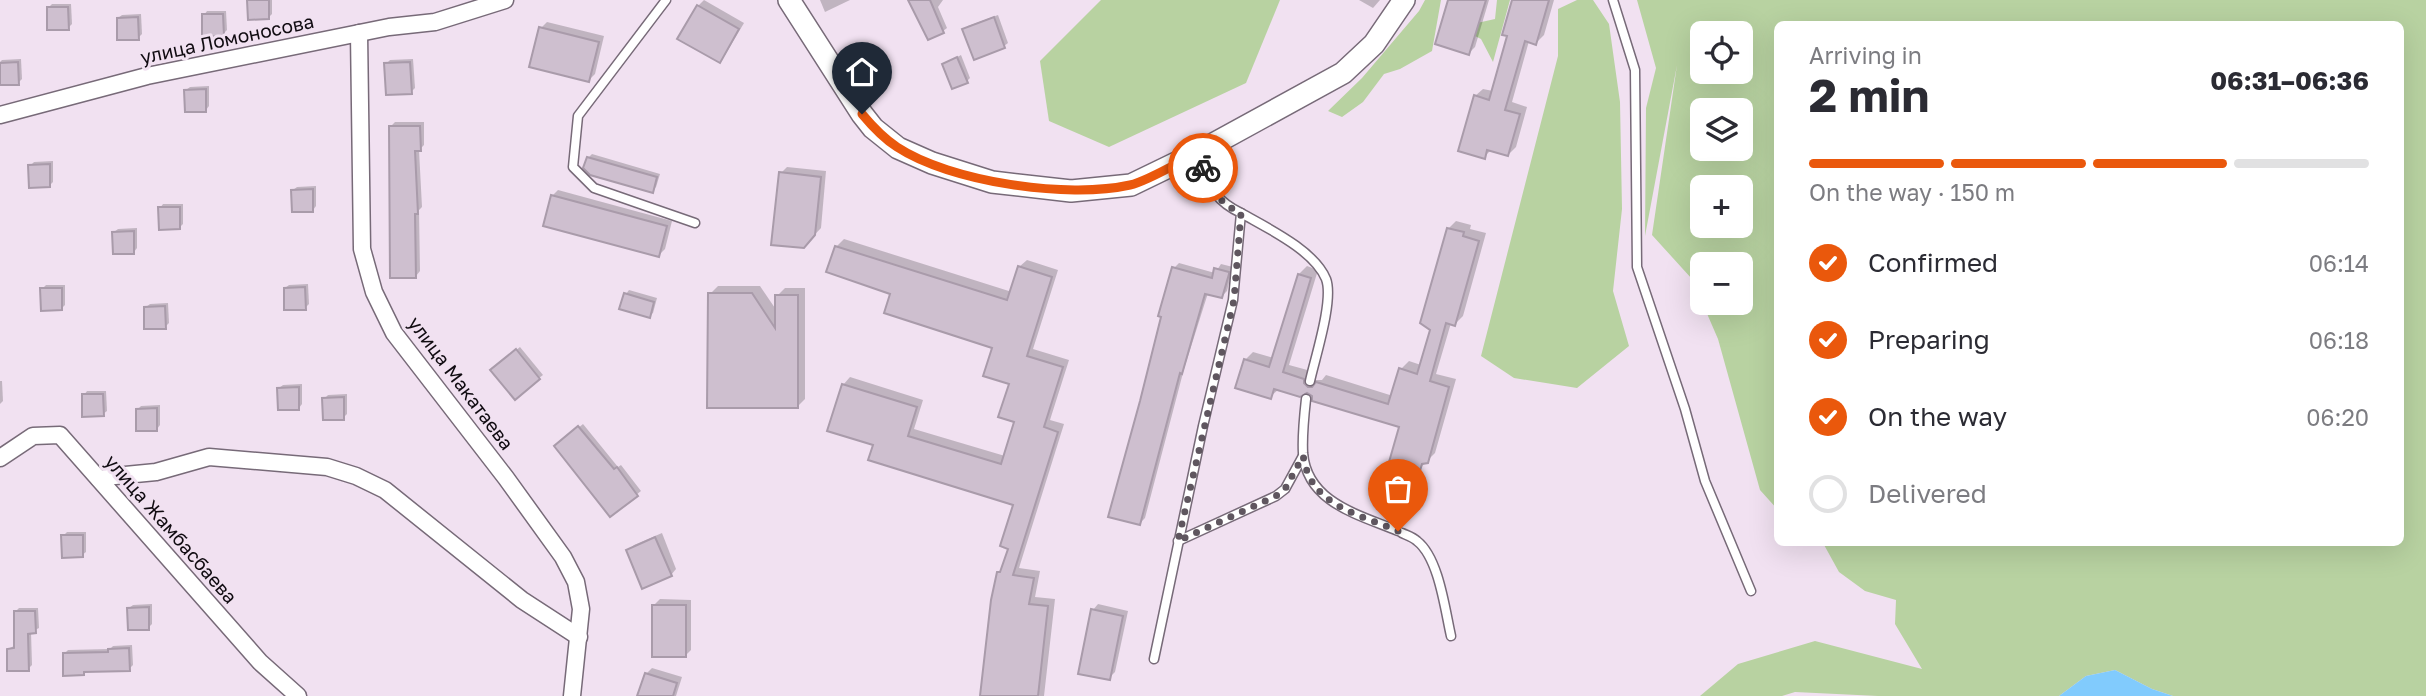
<!DOCTYPE html>
<html lang="en">
<head>
<meta charset="utf-8">
<style>
	body { margin:0; font-family:"Golos Text",sans-serif; background:#f7f7f7; color:#2b2b33; height:100vh; display:flex; flex-direction:column; font-size:26px; white-space:nowrap }
	* { box-sizing:border-box; margin:0 }
	p { font-size:23px; color:#7c7c81 }
	.icon { flex:none; width:38px; height:38px; fill:none; stroke:currentColor; stroke-width:2; stroke-linecap:round; stroke-linejoin:round }
	.map { position:relative; flex:1; overflow:hidden }
	.drawer { position:absolute; left:1774px; top:21px; width:630px; height:525px; display:flex; flex-direction:column; background:#fff; border-radius:10px; box-shadow:0 7px 28px #0002 }
	.drawer>* { flex:none }
	.tools { position:absolute; left:1690px; top:21px; display:grid; gap:14px }
	.tools a { display:grid; place-items:center; width:63px; height:63px; border-radius:10px; background:#fff; box-shadow:0 7px 28px #0002; font-size:35px }
	.pin { position:absolute; display:grid; place-items:center; width:60px; height:60px; color:#fff; margin:-72px -30px; border-radius:50% 50% 50% 0; rotate:-45deg; box-shadow:0 0 7px #0007 }
	.pin .icon { rotate:45deg }
	.courier { position:absolute; display:grid; place-items:center; width:70px; height:70px; margin:-35px; border:5px solid #ea580c; border-radius:50%; background:#fff; color:#222; box-shadow:0 2px 9px #0007 }
	.headline em { font-style:normal; font-weight:700 }
	.headline div { display:flex; flex-direction:column-reverse }
	.headline { display:flex; align-items:center; justify-content:space-between; height:119px; padding:0 35px }
	h1 { font-size:46px; font-weight:700; line-height:52px }
	.bar { display:grid; grid-template-columns:repeat(4,1fr); gap:10px 7px; align-content:center; height:84px; padding:0 35px }
	.bar i { height:9px; border-radius:5px; background:#e1e1e2 }
	.bar .current { background:#ea580c }
	.bar p { grid-column:span 4 }
	ol { padding:0 35px; list-style:none }
	li { display:flex; align-items:center; gap:21px; height:77px }
	li p { margin-inline-start:auto }
	li .icon { padding:7px; border-radius:50%; background:#ea580c; color:#fff; stroke-width:4 }
	li:last-child { color:#7c7c81 }
	li i { width:38px; height:38px; border:4px solid #e1e1e2; border-radius:50% }
	.map>svg:first-child { display:block }
	.green { fill:#b8d2a1; fill-rule:evenodd }
	.water { fill:#81cbfd }
	.shadow { fill:#0003 }
	.building { fill:#cebfcf; stroke:#a99baa; stroke-width:2 }
	.lines { fill:none; stroke-linecap:round; stroke-linejoin:round }
	.service-casing { stroke:#776a78; stroke-width:11 }
	.minor-casing { stroke:#776a78; stroke-width:19 }
	.secondary-casing { stroke:#776a78; stroke-width:24 }
	.service { stroke:#fff; stroke-width:8 }
	.minor { stroke:#fff; stroke-width:16 }
	.secondary { stroke:#fff; stroke-width:21 }
	.done { stroke:#5f565f; stroke-width:7; stroke-dasharray:0 12.6 }
	.route { stroke:#ea580c; stroke-width:9 }
	.labels { text-anchor:middle; stroke-width:6; stroke-linejoin:round; paint-order:stroke }
	.street-label { font-size:19px; fill:#100b11; stroke:#f1e1f1 }
</style>
</head>
<body>
<div class="map">
<svg width="2426" height="696" viewBox="0 0 2426 696">
	<rect width="100%" height="100%" fill="#f1e1f1"/>
	<g class="green">
		<polygon points="1101,0 1280,0 1246,83 1109,147 1049,121 1040,61"/>
		<polygon points="1425,0 1441,0 1432,51 1400,69 1384,74 1363,102 1342,117 1328,111 1362,78 1419,11"/>
		<polygon points="1497,0 1510,0 1493,62 1481,39 1465,31 1468,25 1495,19"/>
		<polygon points="1577,0 1593,0 1609,24 1620,102 1622,209 1613,291 1629,346 1577,388 1514,378 1481,356 1558,56 1558,9"/>
		<path d="M1637 0H2426V696H2173L2152 689 2115 670 2086 676 2059 696H1878L1795 692 1782 696H1700L1738 664 1815 641 1922 669 1895 624 1896 600 1865 591 1839 572 1823 543 2401 542V24H1778V510L1760 490 1718 339 1692 279 1652 235 1677 65 1645 236 1646 108 1656 68ZM1703 33H1741V72H1703ZM1703 110H1741V149H1703ZM1703 187H1741V226H1703ZM1703 264H1741V303H1703Z"/>
	</g>
	<polygon class="water" points="2115,670 2152,689 2173,696 2059,696 2086,676"/>
	<g class="shadow">
		<polygon points="249,0 272,0 272,14 268,18"/>
		<polygon points="704,0 744,23 725,55 719,61 698,6"/>
		<polygon points="820,0 850,0 825,12"/>
		<polygon points="911,0 943,0 938,7 947,28 943,31"/>
		<polygon points="1359,0 1380,0 1373,8"/>
		<polygon points="1450,0 1489,0 1475,47 1469,53"/>
		<polygon points="1514,0 1554,0 1544,35 1536,43 1529,41 1512,102 1527,107 1516,147 1508,155 1491,150 1484,157 1475,96 1483,89 1493,91 1509,35"/>
		<polygon points="52,4 71,4 72,24 68,28 48,8"/>
		<polygon points="207,11 226,11 227,30 223,34 204,15"/>
		<polygon points="141,14 142,34 138,38 118,18 122,15"/>
		<polygon points="998,15 1008,43 1004,46 964,30 968,26"/>
		<polygon points="547,22 604,36 595,74 589,80 541,28"/>
		<polygon points="961,55 970,78 967,81 944,64"/>
		<polygon points="21,59 22,79 18,83 0,84 0,62 2,60"/>
		<polygon points="413,59 415,88 411,92 386,64 390,60"/>
		<polygon points="209,86 209,106 206,110 186,90 190,87"/>
		<polygon points="395,122 424,122 424,145 419,150 422,207 419,210 420,271 416,276 390,127"/>
		<polygon points="592,154 660,174 656,187 652,191 588,158"/>
		<polygon points="53,161 53,182 50,185 30,166 34,162"/>
		<polygon points="787,167 826,171 821,228 804,246 781,173"/>
		<polygon points="316,186 316,206 313,210 293,190 297,187"/>
		<polygon points="558,190 672,221 665,249 659,255 552,196"/>
		<polygon points="163,204 183,204 183,224 179,228 160,208"/>
		<polygon points="1456,221 1471,225 1470,229 1486,233 1463,316 1455,324 1451,323 1436,374 1456,379 1435,453 1419,469 1401,426 1313,395 1308,391 1279,389 1270,397 1245,360 1253,352 1274,358 1299,274 1307,266 1318,270 1289,365 1311,371 1311,375 1316,380 1322,380 1326,375 1393,396 1401,369 1409,361 1421,365 1432,329 1448,229"/>
		<polygon points="137,228 137,248 134,252 114,232 118,229"/>
		<polygon points="844,239 1012,292 1019,267 1027,260 1058,270 1033,349 1069,360 1050,420 1064,424 1019,568 1040,571 1035,597 1055,599 1044,696 982,696 999,573 1004,568 1010,548 1015,504 875,444 843,385 850,377 923,400 914,429 1005,456 1016,421 1011,383 994,347 892,292 836,247"/>
		<polygon points="1179,263 1215,273 1221,264 1233,267 1227,291 1222,296 1208,293 1184,369 1145,518 1140,523 1142,401 1174,268"/>
		<polygon points="308,284 309,304 305,308 285,288 289,285"/>
		<polygon points="46,285 65,285 65,305 62,308 42,289"/>
		<polygon points="718,286 760,286 777,311 777,296 785,288 805,288 805,399 797,407 710,294"/>
		<polygon points="629,290 657,298 653,313 649,316 626,294"/>
		<polygon points="168,303 169,323 165,327 146,307 150,304"/>
		<polygon points="520,347 543,375 539,378 496,366"/>
		<polygon points="0,381 2,381 3,401 0,404"/>
		<polygon points="302,384 302,404 299,408 279,388 283,385"/>
		<polygon points="87,391 106,391 107,411 103,414 84,395"/>
		<polygon points="347,394 347,414 343,418 324,399 328,395"/>
		<polygon points="160,405 160,425 157,429 137,410 141,406"/>
		<polygon points="583,424 618,467 621,465 641,491 611,515 560,443"/>
		<polygon points="67,532 86,532 86,552 82,555 63,536"/>
		<polygon points="662,533 676,569 671,575 628,551 634,545"/>
		<polygon points="660,599 691,600 691,650 685,656 654,605"/>
		<polygon points="152,604 152,624 148,628 129,608 133,605"/>
		<polygon points="1098,604 1128,611 1115,672 1109,678 1093,610"/>
		<polygon points="19,608 38,608 39,628 31,632 32,665 28,669 8,649 16,645 15,612"/>
		<polygon points="132,645 133,665 129,669 88,670 84,674 64,654 68,650 110,649 113,646"/>
		<polygon points="652,668 682,677 676,696 639,696 646,674"/>
	</g>
	<g class="building">
		<polygon points="247,0 269,0 269,19 248,20"/>
		<polygon points="908,0 930,0 944,33 928,40"/>
		<polygon points="1448,0 1486,0 1469,55 1435,44"/>
		<polygon points="1512,0 1549,0 1536,45 1525,41 1505,110 1520,114 1508,156 1487,150 1485,159 1458,151 1474,95 1489,100 1507,36 1502,35"/>
		<polygon points="697,5 739,29 720,63 677,39"/>
		<polygon points="47,7 68,7 69,30 47,30"/>
		<polygon points="202,14 223,14 224,36 202,37"/>
		<polygon points="138,17 139,40 117,40 117,18"/>
		<polygon points="994,17 1005,48 974,60 962,29"/>
		<polygon points="539,27 599,42 589,82 529,67"/>
		<polygon points="957,57 968,83 952,89 942,64"/>
		<polygon points="18,62 19,85 0,85 0,63"/>
		<polygon points="410,62 412,94 386,95 384,63"/>
		<polygon points="206,89 206,112 185,112 184,90"/>
		<polygon points="389,126 420,126 421,151 415,151 418,214 415,214 416,278 390,278"/>
		<polygon points="587,157 657,177 653,193 590,175 583,168"/>
		<polygon points="50,164 50,187 29,188 28,165"/>
		<polygon points="779,172 821,177 815,235 804,248 771,245"/>
		<polygon points="313,189 313,212 292,212 291,190"/>
		<polygon points="551,195 667,226 659,257 543,226"/>
		<polygon points="158,207 180,207 180,229 159,230"/>
		<polygon points="1447,228 1464,232 1463,236 1479,241 1455,326 1446,323 1430,381 1449,387 1428,463 1422,464 1420,471 1389,462 1399,427 1312,401 1312,396 1307,393 1300,397 1274,389 1271,399 1235,388 1244,359 1269,367 1298,274 1311,278 1283,372 1304,379 1304,383 1308,387 1312,387 1316,382 1388,404 1399,368 1417,374 1430,330 1420,323"/>
		<polygon points="134,231 134,254 113,254 112,232"/>
		<polygon points="835,246 1007,300 1018,266 1052,277 1027,356 1063,367 1044,427 1058,432 1013,575 1034,578 1029,604 1048,606 1038,696 980,696 991,600 997,572 1000,572 1008,549 1000,546 1013,505 868,460 873,445 827,431 842,384 917,407 908,436 1001,464 1014,422 998,417 1009,384 983,376 992,348 884,313 890,294 826,272"/>
		<polygon points="1172,267 1212,278 1214,268 1229,272 1229,274 1222,298 1205,294 1182,374 1180,373 1140,525 1108,517 1140,401 1161,317 1158,316"/>
		<polygon points="305,287 306,310 284,310 284,288"/>
		<polygon points="40,288 62,288 62,310 41,311"/>
		<polygon points="624,293 654,302 650,318 619,309"/>
		<polygon points="708,293 752,293 775,328 775,295 798,295 798,408 707,408"/>
		<polygon points="165,306 166,329 144,329 144,307"/>
		<polygon points="516,349 540,379 515,400 490,370"/>
		<polygon points="299,387 299,410 278,410 277,388"/>
		<polygon points="82,394 103,394 104,416 82,417"/>
		<polygon points="344,397 344,420 323,420 322,398"/>
		<polygon points="157,408 157,431 136,431 136,409"/>
		<polygon points="578,426 614,469 617,467 638,496 610,517 554,446"/>
		<polygon points="61,535 83,535 83,557 62,558"/>
		<polygon points="655,537 672,576 642,589 626,550"/>
		<rect x="652" y="605" width="34" height="52"/>
		<polygon points="149,607 149,630 128,630 127,608"/>
		<polygon points="1091,609 1123,616 1110,680 1078,674"/>
		<polygon points="14,611 35,611 36,633 28,634 29,671 7,671 7,649 14,648"/>
		<polygon points="129,648 130,671 84,672 84,675 63,676 63,653 108,652 108,649"/>
		<polygon points="645,673 677,683 673,696 637,696"/>
	</g>
	<g class="lines">
		<g class="service-casing">
			<g id="service">
				<polyline points="666,0 578,116 573,167 594,188 695,223"/>
				<polyline points="1613,0 1635,70 1637,267 1685,409 1705,481 1751,591"/>
				<path d="M1241 213C1267 228 1314 250 1326 279 1334 300 1315 358 1310 381"/>
				<path d="M1306 399C1304 417 1302 435 1303 453 1307 503 1360 515 1398 531"/>
				<path d="M1402 533C1406 535 1413 537 1417 541 1439 558 1445 610 1451 636"/>
				<polyline points="1178,541 1276,496 1285,489 1303,456"/>
				<path d="M1154 659 1203 426 1233 300 1241 213C1211 199 1210 183 1198 156"/>
			</g>
		</g>
		<g class="minor-casing">
			<g id="minor">
				<polyline points="359,33 362,249 374,292 394,333 506,478 563,557 576,582 581,609 572,696"/>
				<polyline points="0,115 147,76 389,27 435,22 505,0"/>
				<polyline points="0,458 33,436 60,435 260,662 298,696"/>
				<polyline points="99,479 115,476 156,472 209,457 327,467 356,476 385,490 522,600 579,637"/>
			</g>
		</g>
		<g class="secondary-casing">
			<polyline id="secondary" points="789,0 862,114 873,128 898,148 932,163 992,182 1071,191 1131,185 1197,153 1343,73 1374,44 1404,0"/>
		</g>
		<use href="#service" class="service"/>
		<use href="#minor" class="minor"/>
		<use href="#secondary" class="secondary"/>
	</g>
	<g class="lines">
		<path class="done" d="M1203 168C1214 191 1217 202 1241 213L1234 300 1178 541 1276 496 1285 489 1303 456C1305 463 1306 471 1310 478 1326 509 1368 518 1398 531"/>
		<path class="route" d="M862 114C872 126 883 138 897 147 950 182 1068 199 1130 185 1148 181 1179 162 1197 153L1203 168"/>
	</g>
	<g class="labels">
		<g class="street-label">
			<text transform="translate(227 39) rotate(-12)" y="7">улица Ломоносова</text>
			<text transform="translate(461 383) rotate(53)" y="7">улица Макатаева</text>
			<text transform="translate(171 529) rotate(49)" y="7">улица Жамбасбаева</text>
		</g>
	</g>
</svg>
<div class="tools">
<a><svg class="icon" aria-label="locate" viewBox="0 0 24 24"><circle cx="12" cy="12" r="6"/><path d="M12 2v4M12 18v4M2 12h4M18 12h4"/></svg></a>
<a><svg class="icon" aria-label="layers" viewBox="0 0 24 24"><path d="M12 4l9 5-9 5-9-5zM3 14l9 5 9-5"/></svg></a>
<a>+</a>
<a>−</a>
</div>
<div class="pin" style="left:1398px;top:531px;background:#ea580c"><svg class="icon" aria-label="bag" viewBox="0 0 24 24"><path d="M5 8h14l-1 12H6zM9 8a3 3 0 0 1 6 0"/></svg></div>
<div class="pin" style="left:862px;top:114px;background:#1f2937"><svg class="icon" aria-label="home" viewBox="0 0 24 24"><path d="M3 11l9-7 9 7M6 9v11h12V9"/></svg></div>
<div class="courier" style="left:1203px;top:168px"><svg class="icon" aria-label="bike" viewBox="0 0 24 24"><circle cx="6" cy="16" r="4"/><circle cx="18" cy="16" r="4"/><path d="M6 16l4-8h5l3 8M10 8l3 8H6M13 5h3"/></svg></div>
<section class="drawer">
<div class="headline"><div><h1>2 min</h1><p>Arriving in</p></div><em>06:31–06:36</em></div>
<div class="bar"><i class="current"></i><i class="current"></i><i class="current"></i><i></i><p>On the way · 150 m</p></div>
<ol>
<li><svg class="icon" aria-label="check" viewBox="0 0 24 24"><path d="M5 12l5 5 9-10"/></svg>Confirmed<p>06:14</p></li>
<li><svg class="icon" aria-label="check" viewBox="0 0 24 24"><path d="M5 12l5 5 9-10"/></svg>Preparing<p>06:18</p></li>
<li><svg class="icon" aria-label="check" viewBox="0 0 24 24"><path d="M5 12l5 5 9-10"/></svg>On the way<p>06:20</p></li>
<li><i></i>Delivered</li>
</ol>
</section>
</div>
</body>
</html>
